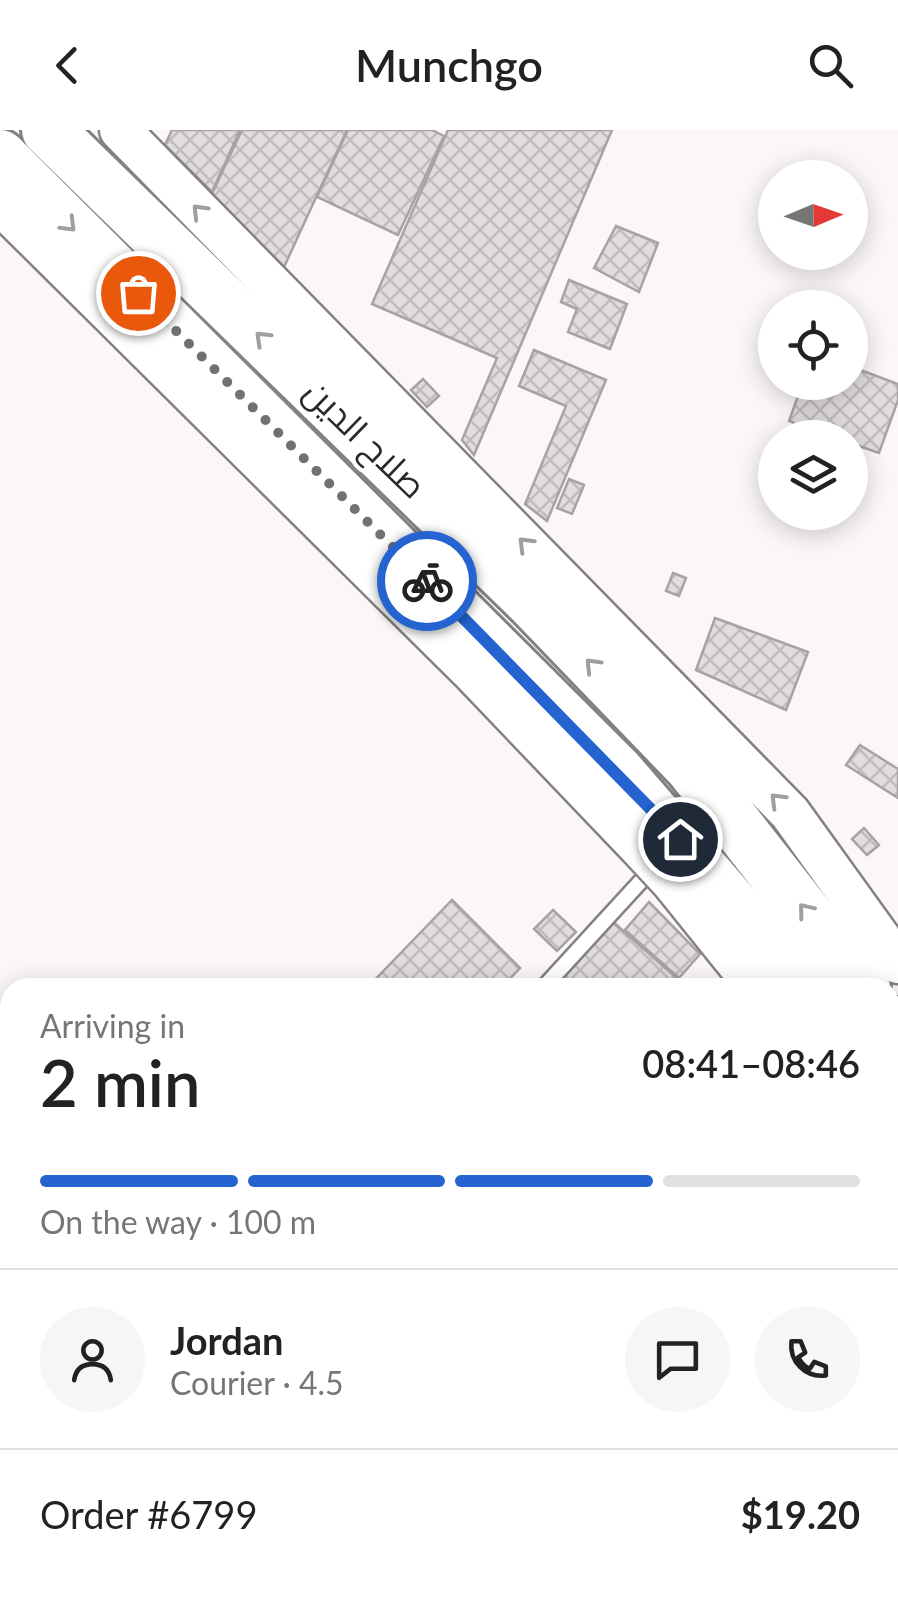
<!DOCTYPE html>
<html lang="en">
<head>
<meta charset="utf-8">
<style>
	body { margin:0; font-family:Lato,Cairo,sans-serif; background:#f6f6f6; color:#222; height:100vh; display:flex; flex-direction:column; font-size:38px; white-space:nowrap }
	* { box-sizing:border-box; margin:0 }
	p { font-size:32px; color:#767676 }
	.icon { flex:none; width:55px; height:55px; fill:none; stroke:currentColor; stroke-width:2; stroke-linecap:round; stroke-linejoin:round }
	.map { position:relative; flex:1; overflow:hidden }
	.panel { position:absolute; left:0px; top:848px; width:900px; height:622px; display:flex; flex-direction:column; background:#fff; border-radius:30px 30px 0 0; box-shadow:0 5px 25px #0003 }
	.panel>* { flex:none }
	.needle { width:65px; rotate:88deg }
	.buttons { position:absolute; left:758px; top:30px; display:grid; gap:20px }
	.buttons a { display:grid; place-items:center; width:110px; height:110px; border-radius:50%; background:#fff; box-shadow:0 5px 25px #0003; font-size:50px }
	.pin { position:absolute; display:grid; place-items:center; width:85px; height:85px; color:#fff; margin:-42px; border:5px solid #fff; border-radius:50%; box-shadow:0 2px 10px #0007 }
	.courier { position:absolute; display:grid; place-items:center; width:100px; height:100px; margin:-50px; border:8px solid #2564d0; border-radius:50%; background:#fff; color:#222; box-shadow:0 2px 12px #0007 }
	.summary em { font-style:normal; font-weight:600 }
	.summary div { display:flex; flex-direction:column-reverse }
	.summary { display:flex; align-items:center; justify-content:space-between; height:170px; padding:0 40px }
	h1 { font-size:65px; font-weight:600; line-height:75px }
	.bar { display:grid; grid-template-columns:repeat(4,1fr); gap:15px 10px; align-content:center; height:120px; padding:0 40px }
	.bar i { height:12px; border-radius:8px; background:#e0e0e0 }
	.bar .active { background:#2564d0 }
	.bar p { grid-column:span 4 }
	.line { display:flex; align-items:center; gap:25px; padding:0 40px; border-top:2px solid #e0e0e0 }
	.line div { flex:1 }
	.round { display:grid; place-items:center; flex:none; width:105px; height:105px; border-radius:52px; background:#f6f6f6 }
	header { display:flex; justify-content:space-between; align-items:center; height:130px; padding:0 40px; background:#fff; font-size:45px; font-weight:600 }
	.map>svg:first-child { display:block }
	.lines { fill:none; stroke-linecap:round; stroke-linejoin:round }
	.river { stroke:#c084a6; stroke-width:42 }
	.building { fill:url(#building-cross-hatch); stroke:#a7a3a4; stroke-width:2.5 }
	.lane-casing { stroke:#858180; stroke-width:19 }
	.street-casing { stroke:#858180; stroke-width:32 }
	.secondary-casing { stroke:#858180; stroke-width:45 }
	.highway-casing { stroke:#858180; stroke-width:58 }
	.lane { stroke:#fff; stroke-width:14 }
	.street { stroke:#fff; stroke-width:28 }
	.secondary { stroke:#fff; stroke-width:40 }
	.highway { stroke:#fff; stroke-width:52 }
	.secondary-bridge-casing { stroke:#858180; stroke-width:45; stroke-linecap:butt }
	.secondary-bridge { stroke:#fff; stroke-width:40 }
	.oneway { stroke:#9f9f9e }
	.done { stroke:#737170; stroke-width:10; stroke-dasharray:0 18 }
	.route { stroke:#2564d0; stroke-width:12 }
	.labels { text-anchor:middle; stroke-width:8; stroke-linejoin:round; paint-order:stroke }
	.street-label { font-size:35px; fill:#2a2928; stroke:#fff }
</style>
</head>
<body>
<header><svg class="icon" aria-label="back" viewBox="0 0 24 24"><path d="M15 5l-7 7 7 7"/></svg>Munchgo<svg class="icon" aria-label="search" viewBox="0 0 24 24"><circle cx="10" cy="10" r="6"/><path d="M15 15l6 6"/></svg></header>
<div class="map">
<svg width="898" height="1469" viewBox="0 0 898 1469">
	<defs>
		<pattern id="building-cross-hatch" width="8" height="8" patternUnits="userSpaceOnUse" patternTransform="scale(2.5)"><rect width="8" height="8" fill="#e1dcdd"/><path d="M0 0l8 8M0 8l8-8" fill="none" stroke="#c1bdbe"/></pattern>
	</defs>
	<rect width="100%" height="100%" fill="#fbf7f6"/>
	<g class="lines">
		<g class="river">
			<polyline points="0,940 10,955"/>
			<polyline points="309,1460 317,1469"/>
		</g>
	</g>
	<g class="building">
		<polygon points="172,0 240,0 212,62 165,15"/>
		<polygon points="242,0 347,0 284,137 211,66"/>
		<polygon points="348,0 432,0 444,6 398,105 317,67"/>
		<polygon points="448,0 612,0 474,325 462,310 497,228 372,174"/>
		<polygon points="616,96 658,113 639,162 594,138"/>
		<polygon points="569,150 627,174 610,219 568,202 577,179 561,172"/>
		<polygon points="534,220 606,250 547,391 525,374 566,276 519,256"/>
		<polygon points="850,236 898,254 898,270 879,323 850,313 850,308 835,308 789,291 803,252 850,252"/>
		<polygon points="423,249 439,266 427,277 411,260"/>
		<polygon points="569,349 584,355 572,384 557,378"/>
		<polygon points="673,443 686,448 679,466 666,461"/>
		<polygon points="715,488 808,522 786,580 696,540"/>
		<polygon points="860,615 898,639 898,668 846,635"/>
		<polygon points="864,698 879,715 867,725 852,709"/>
		<polygon points="452,770 520,838 501,858 367,858"/>
		<polygon points="649,772 700,824 679,848 625,800"/>
		<polygon points="553,780 576,802 557,821 534,799"/>
		<polygon points="612,791 679,850 674,858 553,858"/>
		<polygon points="0,1316 10,1324 10,1346 4,1354"/>
		<polygon points="651,1460 756,1460 752,1469 671,1469"/>
	</g>
	<g class="lines">
		<g class="lane-casing">
			<polyline id="lane" points="543,858 652,739"/>
		</g>
		<g class="street-casing">
			<g id="street">
				<polyline points="0,1384 10,1374"/>
				<polyline points="159,1460 166,1469"/>
				<polyline points="456,1469 461,1460"/>
			</g>
		</g>
		<g class="secondary-casing">
			<g id="secondary">
				<polyline points="120,0 790,683 898,833"/>
				<polyline points="0,74 471,541 644,722"/>
				<polyline points="671,751 757,858"/>
				<polyline points="890,1048 898,1059"/>
			</g>
		</g>
		<g class="highway-casing">
			<g id="highway">
				<polyline points="48,0 532,472 691,637 864,858"/>
				<polyline points="0,26 618,642 805,858"/>
				<polyline points="890,893 898,904"/>
				<polyline points="890,985 898,996"/>
			</g>
		</g>
		<use href="#lane" class="lane"/>
		<use href="#street" class="street"/>
		<use href="#secondary" class="secondary"/>
		<use href="#highway" class="highway"/>
		<g class="secondary-bridge-casing">
			<polyline id="secondary-bridge" points="644,722 671,751"/>
		</g>
		<use href="#secondary-bridge" class="secondary-bridge"/>
	</g>
	<defs><path id="oneway-chevron" d="M-2-3.5L2.5 0L-2 3.5" fill="none" stroke-width="1.6" stroke-linecap="round" stroke-linejoin="round" transform="scale(2.5)"/></defs>
	<g class="oneway">
		<use href="#oneway-chevron" transform="translate(199 81) rotate(-134)"/>
		<use href="#oneway-chevron" transform="translate(69 95) rotate(45)"/>
		<use href="#oneway-chevron" transform="translate(262 208) rotate(-136)"/>
		<use href="#oneway-chevron" transform="translate(525 414) rotate(-135)"/>
		<use href="#oneway-chevron" transform="translate(592 535) rotate(-134)"/>
		<use href="#oneway-chevron" transform="translate(777 670) rotate(-135)"/>
		<use href="#oneway-chevron" transform="translate(805 780) rotate(-129)"/>
	</g>
	<g class="lines">
		<polyline class="done" points="138,163 427,451"/>
		<polyline class="route" points="427,451 680,709"/>
	</g>
	<g class="labels">
		<g class="street-label">
			<text transform="translate(365 309) rotate(44)" y="12">صلاح الدين</text>
		</g>
	</g>
</svg>
<div class="buttons">
<a><svg class="needle" viewBox="-14 -14 28 28"><path d="M0-13l5 13h-10z" fill="#e53935"/><path d="M0 13l5-13h-10z" fill="#767676"/></svg></a>
<a><svg class="icon" aria-label="locate" viewBox="0 0 24 24"><circle cx="12" cy="12" r="6"/><path d="M12 2v4M12 18v4M2 12h4M18 12h4"/></svg></a>
<a><svg class="icon" aria-label="layers" viewBox="0 0 24 24"><path d="M12 4l9 5-9 5-9-5zM3 14l9 5 9-5"/></svg></a>
</div>
<div class="pin" style="left:138px;top:163px;background:#ea580c"><svg class="icon" aria-label="bag" viewBox="0 0 24 24"><path d="M5 8h14l-1 12H6zM9 8a3 3 0 0 1 6 0"/></svg></div>
<div class="pin" style="left:680px;top:709px;background:#1f2937"><svg class="icon" aria-label="home" viewBox="0 0 24 24"><path d="M3 11l9-7 9 7M6 9v11h12V9"/></svg></div>
<div class="courier" style="left:427px;top:451px"><svg class="icon" aria-label="bike" viewBox="0 0 24 24"><circle cx="6" cy="16" r="4"/><circle cx="18" cy="16" r="4"/><path d="M6 16l4-8h5l3 8M10 8l3 8H6M13 5h3"/></svg></div>
<section class="panel">
<div class="summary"><div><h1>2 min</h1><p>Arriving in</p></div><em>08:41–08:46</em></div>
<div class="bar"><i class="active"></i><i class="active"></i><i class="active"></i><i></i><p>On the way · 100 m</p></div>
<div class="line" style="height:180px"><a class="round"><svg class="icon" aria-label="person" viewBox="0 0 24 24"><circle cx="12" cy="8" r="4"/><path d="M4 21q1-7 8-7t8 7"/></svg></a><div><b>Jordan</b><p>Courier · 4.5</p></div><a class="round"><svg class="icon" aria-label="chat" viewBox="0 0 24 24"><path d="M4 5h16v11H9l-5 4z"/></svg></a><a class="round"><svg class="icon" aria-label="phone" viewBox="0 0 24 24"><path d="M5 4h4l2 5-3 2q2 4 5 5l2-3 5 2v4C11 20 4 13 5 4z"/></svg></a></div>
<div class="line" style="height:130px"><div>Order #6799</div><b>$19.20</b></div>
</section>
</div>
</body>
</html>
